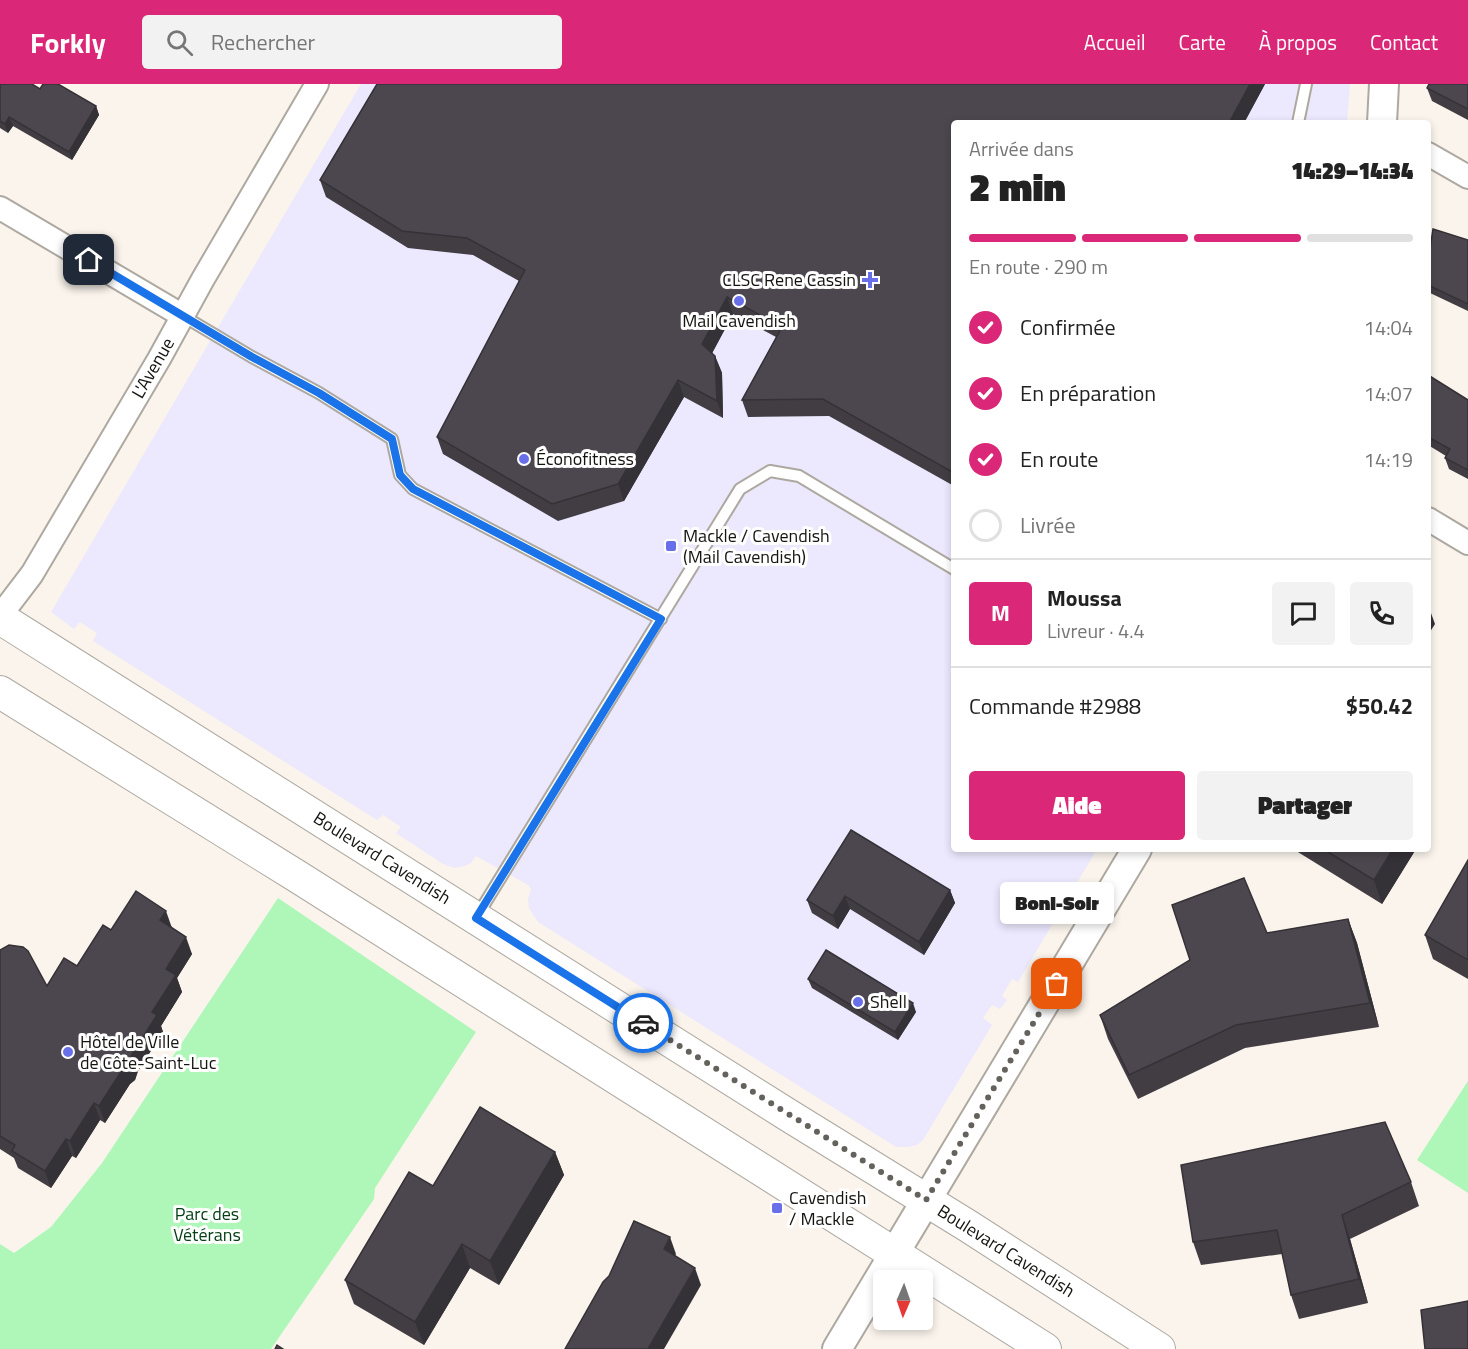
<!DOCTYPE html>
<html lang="fr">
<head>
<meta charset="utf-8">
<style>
	body { margin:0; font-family:"Titillium Web",sans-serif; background:#f2f2f2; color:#222; height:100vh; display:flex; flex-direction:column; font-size:22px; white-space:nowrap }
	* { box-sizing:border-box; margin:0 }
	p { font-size:20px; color:#767676 }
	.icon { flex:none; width:33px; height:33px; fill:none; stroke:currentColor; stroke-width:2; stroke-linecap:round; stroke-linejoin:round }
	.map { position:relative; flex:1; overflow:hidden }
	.panel { position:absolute; left:951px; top:36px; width:480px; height:732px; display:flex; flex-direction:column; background:#fff; border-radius:6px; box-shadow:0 3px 9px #0003 }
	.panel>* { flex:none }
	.needle { width:39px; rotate:182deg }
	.tools { position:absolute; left:873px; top:1186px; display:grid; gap:12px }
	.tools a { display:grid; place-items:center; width:60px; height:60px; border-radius:6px; background:#fff; box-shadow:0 3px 9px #0003; font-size:30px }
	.pin { position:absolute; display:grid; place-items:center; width:51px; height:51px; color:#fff; margin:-26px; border-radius:12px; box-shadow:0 3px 9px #0006 }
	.courier { position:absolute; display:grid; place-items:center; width:60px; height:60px; margin:-30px; border:4px solid #1a73e8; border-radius:50%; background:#fff; color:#222; box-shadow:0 2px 8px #0007 }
	.bubble { position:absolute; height:42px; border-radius:6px; background:#fff; box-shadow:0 3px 9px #0003; font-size:20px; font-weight:800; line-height:42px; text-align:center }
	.summary em { font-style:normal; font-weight:800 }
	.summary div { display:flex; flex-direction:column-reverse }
	.summary { display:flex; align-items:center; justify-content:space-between; height:102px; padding:0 18px }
	h1 { font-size:39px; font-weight:800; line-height:45px }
	.bar { display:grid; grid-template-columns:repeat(4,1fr); gap:9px 6px; align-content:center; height:72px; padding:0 18px }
	.bar i { height:8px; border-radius:4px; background:#e0e0e0 }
	.bar .active { background:#db2777 }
	.bar p { grid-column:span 4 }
	.line { display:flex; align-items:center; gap:15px; padding:0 18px; border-top:2px solid #e0e0e0 }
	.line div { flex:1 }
	.round { display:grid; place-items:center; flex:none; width:63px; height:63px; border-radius:6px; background:#f2f2f2 }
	ol { padding:0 18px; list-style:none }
	li { display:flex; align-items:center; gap:18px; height:66px }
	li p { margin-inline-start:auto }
	li .icon { padding:6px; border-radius:50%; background:#db2777; color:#fff; stroke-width:4 }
	li:last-child { color:#767676 }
	li i { width:33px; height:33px; border:3px solid #e0e0e0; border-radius:50% }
	.primary-button { display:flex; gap:12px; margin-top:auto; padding:12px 18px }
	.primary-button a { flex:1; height:69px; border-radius:6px; background:#db2777; color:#fff; font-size:24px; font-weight:800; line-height:69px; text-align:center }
	.primary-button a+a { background:#f2f2f2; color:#222 }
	header { display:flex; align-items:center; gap:36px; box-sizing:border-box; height:84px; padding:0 30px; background:#db2777; color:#fff }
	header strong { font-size:28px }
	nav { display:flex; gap:33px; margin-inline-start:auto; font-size:21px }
	.search { width:420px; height:54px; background:#f2f2f2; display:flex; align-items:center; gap:15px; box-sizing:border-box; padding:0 21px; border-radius:6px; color:#767676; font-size:22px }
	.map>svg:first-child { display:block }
	.commercial { fill:#ece8fe }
	.green { fill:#aff7b8 }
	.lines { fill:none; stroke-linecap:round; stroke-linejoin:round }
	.service-casing { stroke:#ada8a0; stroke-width:14 }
	.minor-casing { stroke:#ada8a0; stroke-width:26 }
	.tertiary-casing { stroke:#ada8a0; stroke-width:32 }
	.secondary-casing { stroke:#ada8a0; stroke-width:34 }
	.service { stroke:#fff; stroke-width:10 }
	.minor { stroke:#fff; stroke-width:22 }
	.tertiary { stroke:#fff; stroke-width:28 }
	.secondary { stroke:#fff; stroke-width:32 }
	.wall { fill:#413d43 }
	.shaded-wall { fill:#353237 }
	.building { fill:#4c474e; stroke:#353237; stroke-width:1.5 }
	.done { stroke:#65625e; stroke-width:6; stroke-dasharray:0 10.8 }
	.route { stroke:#1a73e8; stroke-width:8 }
	.poi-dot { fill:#686fe8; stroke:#fff; stroke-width:2 }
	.labels { text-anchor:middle; stroke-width:6; stroke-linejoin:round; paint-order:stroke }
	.poi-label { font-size:18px; fill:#151411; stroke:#fff; text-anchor:start }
	.street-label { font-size:18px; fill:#151411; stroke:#fff }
	.park-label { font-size:18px; fill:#023d13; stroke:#fff }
</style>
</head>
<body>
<header>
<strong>Forkly</strong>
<div class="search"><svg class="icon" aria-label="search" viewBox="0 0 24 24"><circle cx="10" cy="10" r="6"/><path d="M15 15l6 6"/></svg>Rechercher</div>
<nav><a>Accueil</a><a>Carte</a><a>À propos</a><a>Contact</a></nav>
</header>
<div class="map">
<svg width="1468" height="1265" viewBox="0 0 1468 1265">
	<rect width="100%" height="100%" fill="#faf4ec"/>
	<polygon class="commercial" points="361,0 1350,0 1347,39 954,39 954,765 1097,765 1018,898 1012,895 1002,912 1007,916 1000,925 992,921 983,934 992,941 923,1056 917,1061 908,1063 896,1063 538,838 529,824 528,815 531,805 528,801 476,772 471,779 464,782 454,784 443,780 396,749 401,743 383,731 377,736 93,557 97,549 80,538 74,545 51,528"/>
	<g class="green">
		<polygon points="278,814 476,948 375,1104 374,1115 271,1265 0,1265 0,1160 14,1169 51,1143 102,1079"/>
		<polygon points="1468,997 1468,1109 1417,1076"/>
	</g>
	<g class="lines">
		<g class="service-casing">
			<g id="service">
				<polyline points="1298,39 1306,0"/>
				<polyline points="183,232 252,273 319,309 392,355 400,391 413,405 661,535"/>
				<polyline points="477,832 740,405 770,387 799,392 954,485"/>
			</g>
		</g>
		<g class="minor-casing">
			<g id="minor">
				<polyline points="1428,70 1468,93"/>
				<polyline points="0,124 183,232"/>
				<polyline points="1428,435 1468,459"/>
				<polyline points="0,532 32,490 159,275 203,195 317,0"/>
			</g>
		</g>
		<g class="tertiary-casing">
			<g id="tertiary">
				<polyline points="1382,39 1384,0"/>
				<polyline points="837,1265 1137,765"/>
			</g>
		</g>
		<g class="secondary-casing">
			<g id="secondary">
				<polyline points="0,534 788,1031 968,1142 1159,1265"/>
				<polyline points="0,608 295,791 1045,1265"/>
			</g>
		</g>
		<use href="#service" class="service"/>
		<use href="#minor" class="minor"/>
		<use href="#tertiary" class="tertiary"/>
		<use href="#secondary" class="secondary"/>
	</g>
	<g class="wall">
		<polygon points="0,0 40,5 96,22 99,31 72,76 13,42 8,49 0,44"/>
		<polygon points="377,0 1265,0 1244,39 954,39 954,402 829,332 748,333 742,316 776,253 733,230 712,269 715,272 722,289 723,334 684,313 624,417 558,437 443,370 437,353 519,197 473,171 408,164 326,113 320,96"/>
		<polygon points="1468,0 1468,36 1432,17 1427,4"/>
		<polygon points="1468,156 1468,227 1428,208 1428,178"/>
		<polygon points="1428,291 1468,316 1468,395 1449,385 1445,374 1446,372 1428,361"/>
		<polygon points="851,746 950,806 955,819 924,871 850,825 838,845 812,829 807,816"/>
		<polygon points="1293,765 1416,765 1382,820"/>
		<polygon points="1468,776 1468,895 1433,875 1425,851"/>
		<polygon points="1348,835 1357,859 1379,943 1245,964 1138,1015 1108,955 1100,931 1267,849"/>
		<polygon points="172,844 192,870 177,894 182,908 161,942 163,948 138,987 135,996 130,1000 105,1039 100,1036 76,1074 72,1072 51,1104 18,1084 14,1074 0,1065 0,866 47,902 77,882 111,846"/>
		<polygon points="808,895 916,928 898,956 812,904"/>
		<polygon points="555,1068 564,1091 499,1201 470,1184 424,1261 354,1220 345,1196 433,1102"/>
		<polygon points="1411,1098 1419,1122 1350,1155 1368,1219 1299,1235 1291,1211 1282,1170 1201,1181 1193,1158"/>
	</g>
	<g class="shaded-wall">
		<polygon points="1250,0 1265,0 1244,39 1229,39"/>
		<polygon points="96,22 99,31 72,76 69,68"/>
		<polygon points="9,33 13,42 8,49 5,40"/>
		<polygon points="727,213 733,230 708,277 702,260"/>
		<polygon points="715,272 722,289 723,334 717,317"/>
		<polygon points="678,296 684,313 624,417 618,400"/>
		<polygon points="1428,521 1435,540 1428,551"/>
		<polygon points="1393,765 1416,765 1382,820 1374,796"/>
		<polygon points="950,806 955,819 924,871 919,858"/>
		<polygon points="845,812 850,825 838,845 833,832"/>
		<polygon points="166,827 172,844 166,853 160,836"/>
		<polygon points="1348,835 1357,859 1379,943 1370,919"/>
		<polygon points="186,853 192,870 177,894 182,908 161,942 163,948 138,987 135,996 130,1000 105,1039 99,1022 132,970 152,928 166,885"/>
		<polygon points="913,919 916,928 898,956 895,948"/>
		<polygon points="94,1019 100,1036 76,1074 70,1057"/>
		<polygon points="66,1055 72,1072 51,1104 45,1087"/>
		<polygon points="555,1068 564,1091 499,1201 490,1177"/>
		<polygon points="1342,1131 1350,1155 1368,1219 1359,1195"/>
		<polygon points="670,1153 676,1170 670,1182 664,1165"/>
		<polygon points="462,1160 470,1184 424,1261 415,1238"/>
		<polygon points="695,1184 701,1201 664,1265 648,1265"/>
	</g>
	<g class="building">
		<polygon points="0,0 32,0 40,5 43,0 58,0 96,22 69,68 9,33 5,40 0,37"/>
		<polygon points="377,0 1250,0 1229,39 954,39 954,389 823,315 742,316 782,243 727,213 702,260 715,272 717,317 678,296 618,400 552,420 437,353 525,186 467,154 402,147 320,96"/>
		<polygon points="1429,0 1468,0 1468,25 1427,4"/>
		<polygon points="1433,145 1468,156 1468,220 1428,201 1428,178"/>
		<polygon points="1428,291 1468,316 1468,386 1445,374 1450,365 1428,353"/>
		<polygon points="851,746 950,806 919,858 845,812 833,832 807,816"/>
		<polygon points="1323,765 1393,765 1374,796"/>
		<polygon points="1468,776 1468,876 1425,851"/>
		<polygon points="1244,794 1267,849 1348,835 1370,919 1236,941 1129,991 1100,931 1190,876 1172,821"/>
		<polygon points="136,807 166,827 160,836 186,853 166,885 176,891 152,928 157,931 132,970 129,980 124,983 99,1022 94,1019 70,1057 66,1055 45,1087 12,1067 15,1061 0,1052 0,866 9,861 23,863 28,867 47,902 64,874 77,882 103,841 111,846"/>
		<polygon points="826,866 913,919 895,948 808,895"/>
		<polygon points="480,1023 555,1068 490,1177 462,1160 415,1238 345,1196 409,1088 433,1102"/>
		<polygon points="1385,1038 1411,1098 1342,1131 1359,1195 1291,1211 1277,1146 1193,1158 1181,1081"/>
		<polygon points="634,1137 670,1153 664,1165 695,1184 648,1265 565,1265 603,1198 609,1192"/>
		<polygon points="1468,1217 1468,1265 1425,1265 1421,1226"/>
		<polygon points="277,1261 283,1265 275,1265"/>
	</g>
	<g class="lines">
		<polyline class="done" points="643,939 926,1116 1057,900"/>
		<polyline class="route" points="89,176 252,273 319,309 392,355 400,391 413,405 661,535 476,834 643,939"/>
	</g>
	<g class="poi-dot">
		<path d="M867 187h6v6h6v6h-6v6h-6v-6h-6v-6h6z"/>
		<circle cx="739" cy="217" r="6"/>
		<circle cx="524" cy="375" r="6"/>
		<rect x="665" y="456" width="12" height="12" rx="3"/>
		<circle cx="858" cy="918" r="6"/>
		<circle cx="68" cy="968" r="6"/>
		<rect x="771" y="1118" width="12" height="12" rx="3"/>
	</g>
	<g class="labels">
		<g class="poi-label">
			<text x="856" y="202" text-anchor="end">CLSC Rene Cassin</text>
			<text x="739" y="243" text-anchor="middle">Mail Cavendish</text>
			<text x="536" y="381">Éconofitness</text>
			<text x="683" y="458">Mackle / Cavendish<tspan x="683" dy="21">(Mail Cavendish)</tspan></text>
			<text x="870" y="924">Shell</text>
			<text x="80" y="964">Hôtel de Ville<tspan x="80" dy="21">de Côte-Saint-Luc</tspan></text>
			<text x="789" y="1120">Cavendish<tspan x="789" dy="21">/ Mackle</tspan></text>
		</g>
		<g class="street-label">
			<text transform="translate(153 284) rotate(-60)" y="6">L'Avenue</text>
			<text transform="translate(382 774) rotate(32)" y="6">Boulevard Cavendish</text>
			<text transform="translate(1006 1167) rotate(32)" y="6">Boulevard Cavendish</text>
		</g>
		<g class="park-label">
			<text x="207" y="1136">Parc des<tspan x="207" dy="21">Vétérans</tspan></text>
		</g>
	</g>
</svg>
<div class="tools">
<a><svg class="needle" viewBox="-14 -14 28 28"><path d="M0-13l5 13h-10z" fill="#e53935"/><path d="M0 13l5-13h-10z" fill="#767676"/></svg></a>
</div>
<div class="pin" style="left:1057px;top:900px;background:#ea580c"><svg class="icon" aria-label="bag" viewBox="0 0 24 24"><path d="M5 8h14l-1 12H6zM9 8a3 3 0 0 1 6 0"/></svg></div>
<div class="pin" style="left:89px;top:176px;background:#1f2937"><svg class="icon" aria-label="home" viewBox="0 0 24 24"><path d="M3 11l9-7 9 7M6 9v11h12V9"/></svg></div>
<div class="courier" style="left:643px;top:939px"><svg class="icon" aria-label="car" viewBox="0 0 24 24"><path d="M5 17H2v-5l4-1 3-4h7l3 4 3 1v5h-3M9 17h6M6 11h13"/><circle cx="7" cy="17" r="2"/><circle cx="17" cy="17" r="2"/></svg></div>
<div class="bubble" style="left:1000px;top:798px;width:114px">Boni-Soir</div>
<section class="panel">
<div class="summary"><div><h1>2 min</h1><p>Arrivée dans</p></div><em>14:29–14:34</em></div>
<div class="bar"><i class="active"></i><i class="active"></i><i class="active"></i><i></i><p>En route · 290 m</p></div>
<ol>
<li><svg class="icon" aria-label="check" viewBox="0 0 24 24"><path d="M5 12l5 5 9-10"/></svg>Confirmée<p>14:04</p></li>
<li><svg class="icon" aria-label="check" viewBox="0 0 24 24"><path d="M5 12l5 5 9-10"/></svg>En préparation<p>14:07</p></li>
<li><svg class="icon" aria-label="check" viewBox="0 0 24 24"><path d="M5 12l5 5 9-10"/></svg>En route<p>14:19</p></li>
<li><i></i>Livrée</li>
</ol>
<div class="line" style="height:108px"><b class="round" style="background:#db2777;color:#fff">M</b><div><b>Moussa</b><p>Livreur · 4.4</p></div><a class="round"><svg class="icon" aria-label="chat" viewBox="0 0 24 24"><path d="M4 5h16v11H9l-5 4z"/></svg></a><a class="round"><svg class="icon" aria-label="phone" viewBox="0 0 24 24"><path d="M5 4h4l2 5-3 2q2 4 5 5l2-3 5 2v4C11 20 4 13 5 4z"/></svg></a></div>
<div class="line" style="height:78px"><div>Commande #2988</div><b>$50.42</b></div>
<div class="primary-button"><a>Aide</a><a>Partager</a></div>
</section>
</div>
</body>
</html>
